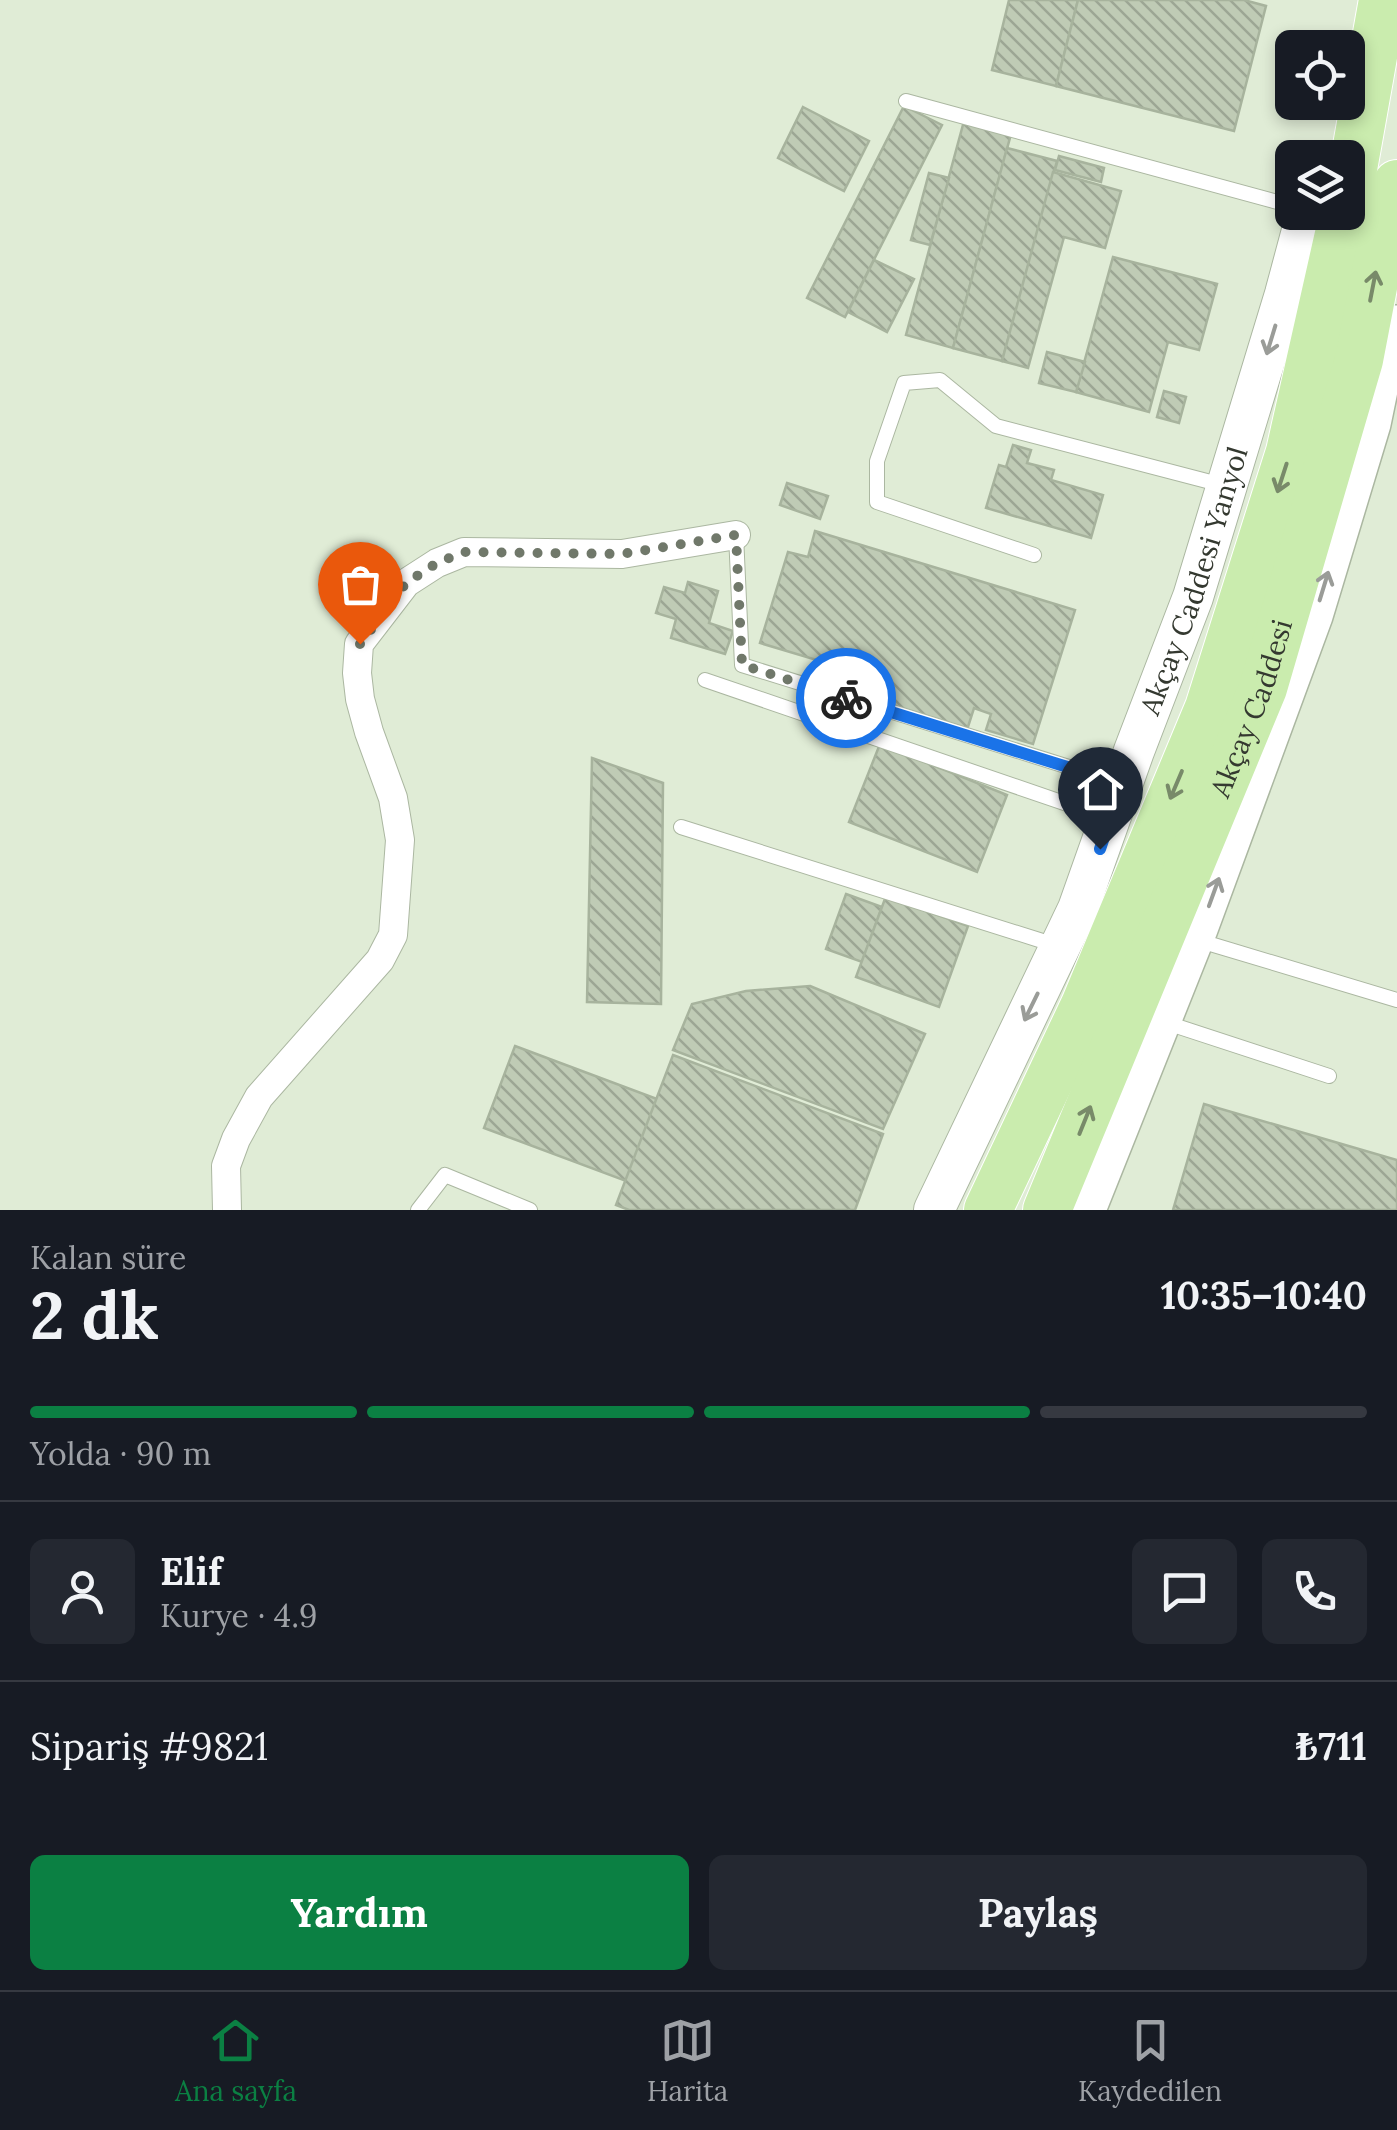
<!DOCTYPE html>
<html lang="tr">
<head>
<meta charset="utf-8">
<style>
	body { margin:0; font-family:Lora,serif; background:#242831; color:#f1f3f6; height:100vh; display:flex; flex-direction:column; font-size:38px; white-space:nowrap }
	* { box-sizing:border-box; margin:0 }
	p { font-size:32px; color:#9ea1a6 }
	.icon { flex:none; width:55px; height:55px; fill:none; stroke:currentColor; stroke-width:2; stroke-linecap:round; stroke-linejoin:round }
	.map { position:relative; height:1210px; overflow:hidden }
	.drawer { display:flex; flex-direction:column; background:#171b24; flex:1 }
	.drawer>* { flex:none }
	.fabs { position:absolute; left:1275px; top:30px; display:grid; gap:20px }
	.fabs a { display:grid; place-items:center; width:90px; height:90px; border-radius:15px; background:#171b24; box-shadow:0 5px 15px #0003; font-size:50px }
	.pin { position:absolute; display:grid; place-items:center; width:85px; height:85px; color:#fff; margin:-102px -42px; border-radius:50% 50% 50% 0; rotate:-45deg; box-shadow:0 0 10px #0007 }
	.pin .icon { rotate:45deg }
	.courier { position:absolute; display:grid; place-items:center; width:100px; height:100px; margin:-50px; border:8px solid #1a73e8; border-radius:50%; background:#fff; color:#222; box-shadow:0 2px 12px #0007 }
	.headline em { font-style:normal; font-weight:800 }
	.headline div { display:flex; flex-direction:column-reverse }
	.headline { display:flex; align-items:center; justify-content:space-between; height:170px; padding:0 30px }
	h1 { font-size:65px; font-weight:800; line-height:75px }
	.bar { display:grid; grid-template-columns:repeat(4,1fr); gap:15px 10px; align-content:center; height:120px; padding:0 30px }
	.bar i { height:12px; border-radius:8px; background:#363941 }
	.bar .current { background:#0b8043 }
	.bar p { grid-column:span 4 }
	.line { display:flex; align-items:center; gap:25px; padding:0 30px; border-top:2px solid #363941 }
	.line div { flex:1 }
	.round { display:grid; place-items:center; flex:none; width:105px; height:105px; border-radius:15px; background:#242831 }
	.cta { display:flex; gap:20px; margin-top:auto; padding:20px 30px }
	.cta a { flex:1; height:115px; border-radius:15px; background:#0b8043; color:#fff; font-size:40px; font-weight:800; line-height:115px; text-align:center }
	.cta a+a { background:#242831; color:#f1f3f6 }
	.dock { display:flex; justify-content:space-around; align-items:center; height:140px; border-top:2px solid #363941; background:#171b24; font-size:28px; color:#9ea1a6 }
	.dock a { display:grid; justify-items:center; gap:5px }
	.dock .current { color:#0b8043 }
	.map>svg:first-child { display:block }
	.building { fill:url(#building-back-hatch); stroke:#a7b39d; stroke-width:2.5 }
	.lines { fill:none; stroke-linecap:round; stroke-linejoin:round }
	.service-casing { stroke:#abb7a1; stroke-width:16 }
	.minor-casing { stroke:#abb7a1; stroke-width:30 }
	.tertiary-casing { stroke:#abb7a1; stroke-width:38 }
	.secondary-casing { stroke:#abb7a1; stroke-width:42 }
	.trunk-casing { stroke:#fff; stroke-width:50 }
	.service { stroke:#fff; stroke-width:14 }
	.minor { stroke:#fff; stroke-width:28 }
	.tertiary { stroke:#fff; stroke-width:35 }
	.secondary { stroke:#fff; stroke-width:40 }
	.trunk { stroke:#caecae; stroke-width:48 }
	.oneway { stroke:#788a69 }
	.oneway2 { stroke:#9a9c98 }
	.done { stroke:#70786a; stroke-width:10; stroke-dasharray:0 18 }
	.route { stroke:#1a73e8; stroke-width:12 }
	.labels { text-anchor:middle; stroke-width:8; stroke-linejoin:round; paint-order:stroke }
	.street-label { font-size:28px; fill:#343930; stroke:#edfae3 }
</style>
</head>
<body>
<div class="map">
<svg width="1397" height="1210" viewBox="0 0 1397 1210">
	<defs>
		<pattern id="building-back-hatch" width="6" height="6" patternUnits="userSpaceOnUse" patternTransform="scale(2.5)"><rect width="6" height="6" fill="#bfcbb5"/><path d="M-1 5l2 2M0 0l6 6M5-1l2 2" fill="none" stroke="#9ca694"/></pattern>
	</defs>
	<rect width="100%" height="100%" fill="#e0ecd6"/>
	<g class="building">
		<polygon points="1009,0 1078,0 1056,86 992,70"/>
		<polygon points="1078,0 1244,0 1266,6 1234,131 1056,86"/>
		<polygon points="904,106 942,125 845,317 807,298"/>
		<polygon points="803,107 869,141 844,191 778,158"/>
		<polygon points="964,121 1011,134 953,348 906,335"/>
		<polygon points="1007,148 1057,161 1002,361 953,348"/>
		<polygon points="1059,156 1104,168 1101,182 1055,170"/>
		<polygon points="1053,172 1121,191 1105,248 1064,237 1028,368 1002,361"/>
		<polygon points="929,173 949,178 930,245 911,240"/>
		<polygon points="1113,257 1217,284 1199,350 1168,342 1149,412 1076,392"/>
		<polygon points="874,260 914,279 887,332 848,312"/>
		<polygon points="1047,352 1085,362 1076,392 1039,383"/>
		<polygon points="1164,391 1186,397 1179,423 1157,417"/>
		<polygon points="1013,445 1031,450 1027,463 1054,470 1051,480 1103,495 1091,538 986,508 999,465 1006,467"/>
		<polygon points="787,483 828,496 820,519 780,505"/>
		<polygon points="815,531 1075,610 1033,744 986,730 991,714 974,708 967,730 830,688 837,666 760,643 788,552 808,557"/>
		<polygon points="688,582 718,591 709,623 733,631 725,654 671,638 676,619 656,613 664,587 685,593"/>
		<polygon points="880,744 1007,795 977,872 849,822"/>
		<polygon points="592,758 663,783 661,1004 587,1002"/>
		<polygon points="846,894 882,907 862,962 826,949"/>
		<polygon points="886,896 968,926 939,1007 856,977"/>
		<polygon points="810,986 925,1034 883,1129 673,1050 692,1004 746,991"/>
		<polygon points="515,1046 657,1099 626,1181 484,1128"/>
		<polygon points="673,1055 883,1134 855,1210 629,1210 616,1205"/>
		<polygon points="1204,1104 1397,1160 1397,1210 1173,1210"/>
	</g>
	<g class="lines">
		<g class="service-casing">
			<g id="service">
				<polyline points="906,101 1292,206"/>
				<polyline points="736,535 742,665 1117,782"/>
				<polyline points="1034,555 877,502 877,461 904,383 940,380 996,426 1226,486"/>
				<polyline points="705,680 1105,817"/>
				<polyline points="681,827 1055,945"/>
				<polyline points="1197,940 1397,1000"/>
				<polyline points="1164,1022 1329,1076"/>
				<polyline points="418,1210 445,1175 530,1210"/>
			</g>
		</g>
		<g class="minor-casing">
			<polyline id="minor" points="227,1210 226,1166 236,1139 259,1097 380,960 393,935 400,840 393,798 369,732 360,699 357,673 359,644 406,583 437,563 464,552 622,554 736,535"/>
		</g>
		<g class="tertiary-casing">
			<polyline id="tertiary" points="1088,1210 1200,929 1315,616 1373,424 1386,361 1397,323"/>
		</g>
		<g class="secondary-casing">
			<g id="secondary">
				<path id="s1" d="M934 1210 1078 909 1134 751 1193 597 1285 294 1307 212"/>
			</g>
		</g>
		<g class="trunk-casing">
			<g id="trunk">
				<polyline points="1348,197 1383,0"/>
				<polyline points="988,1210 1085,1005 1209,708 1290,452 1344,212"/>
				<path id="s2" d="M1047 1210 1263 688 1359 360 1382 240 1397 184"/>
			</g>
		</g>
		<use href="#service" class="service"/>
		<use href="#minor" class="minor"/>
		<use href="#tertiary" class="tertiary"/>
		<use href="#secondary" class="secondary"/>
		<use href="#trunk" class="trunk"/>
	</g>
	<defs><path id="oneway-shaft" d="M-6 0H5M1.5-3L5.5 0L1.5 3" fill="none" stroke-width="1.6" stroke-linecap="round" stroke-linejoin="round" transform="scale(2.5)"/></defs>
	<g class="oneway">
		<use href="#oneway-shaft" transform="translate(1373 286) rotate(-79)"/>
		<use href="#oneway-shaft" transform="translate(1282 478) rotate(108)"/>
		<use href="#oneway-shaft" transform="translate(1176 785) rotate(113)"/>
		<use href="#oneway-shaft" transform="translate(1085 1120) rotate(-68)"/>
	</g>
	<g class="oneway2">
		<use href="#oneway-shaft" transform="translate(1271 340) rotate(107)"/>
		<use href="#oneway-shaft" transform="translate(1324 586) rotate(-73)"/>
		<use href="#oneway-shaft" transform="translate(1214 892) rotate(-70)"/>
		<use href="#oneway-shaft" transform="translate(1031 1007) rotate(116)"/>
	</g>
	<g class="lines">
		<polyline class="done" points="360,644 406,583 437,563 464,552 622,554 736,535 742,665 846,698"/>
		<polyline class="route" points="846,698 1122,784 1100,849"/>
	</g>
	<g class="labels">
		<g class="street-label">
			<text dy="10" stroke="none"><textPath href="#s1" startOffset="682">Akçay Caddesi Yanyol</textPath></text>
			<text dy="10" stroke="none"><textPath href="#s2" startOffset="542">Akçay Caddesi</textPath></text>
		</g>
	</g>
</svg>
<div class="fabs">
<a><svg class="icon" aria-label="locate" viewBox="0 0 24 24"><circle cx="12" cy="12" r="6"/><path d="M12 2v4M12 18v4M2 12h4M18 12h4"/></svg></a>
<a><svg class="icon" aria-label="layers" viewBox="0 0 24 24"><path d="M12 4l9 5-9 5-9-5zM3 14l9 5 9-5"/></svg></a>
</div>
<div class="pin" style="left:360px;top:644px;background:#ea580c"><svg class="icon" aria-label="bag" viewBox="0 0 24 24"><path d="M5 8h14l-1 12H6zM9 8a3 3 0 0 1 6 0"/></svg></div>
<div class="pin" style="left:1100px;top:849px;background:#1f2937"><svg class="icon" aria-label="home" viewBox="0 0 24 24"><path d="M3 11l9-7 9 7M6 9v11h12V9"/></svg></div>
<div class="courier" style="left:846px;top:698px"><svg class="icon" aria-label="bike" viewBox="0 0 24 24"><circle cx="6" cy="16" r="4"/><circle cx="18" cy="16" r="4"/><path d="M6 16l4-8h5l3 8M10 8l3 8H6M13 5h3"/></svg></div>
</div>
<section class="drawer">
<div class="headline"><div><h1>2 dk</h1><p>Kalan süre</p></div><em>10:35–10:40</em></div>
<div class="bar"><i class="current"></i><i class="current"></i><i class="current"></i><i></i><p>Yolda · 90 m</p></div>
<div class="line" style="height:180px"><a class="round"><svg class="icon" aria-label="person" viewBox="0 0 24 24"><circle cx="12" cy="8" r="4"/><path d="M4 21q1-7 8-7t8 7"/></svg></a><div><b>Elif</b><p>Kurye · 4.9</p></div><a class="round"><svg class="icon" aria-label="chat" viewBox="0 0 24 24"><path d="M4 5h16v11H9l-5 4z"/></svg></a><a class="round"><svg class="icon" aria-label="phone" viewBox="0 0 24 24"><path d="M5 4h4l2 5-3 2q2 4 5 5l2-3 5 2v4C11 20 4 13 5 4z"/></svg></a></div>
<div class="line" style="height:130px"><div>Sipariş #9821</div><b>₺711</b></div>
<div class="cta"><a>Yardım</a><a>Paylaş</a></div>
</section>
<nav class="dock">
<a class="current"><svg class="icon" aria-label="home" viewBox="0 0 24 24"><path d="M3 11l9-7 9 7M6 9v11h12V9"/></svg>Ana sayfa</a>
<a><svg class="icon" aria-label="map" viewBox="0 0 24 24"><path d="M3 6l6-2 6 2 6-2v14l-6 2-6-2-6 2zM9 4v14M15 6v14"/></svg>Harita</a>
<a><svg class="icon" aria-label="saved" viewBox="0 0 24 24"><path d="M7 4h10v16l-5-4-5 4z"/></svg>Kaydedilen</a>
</nav>
</body>
</html>
